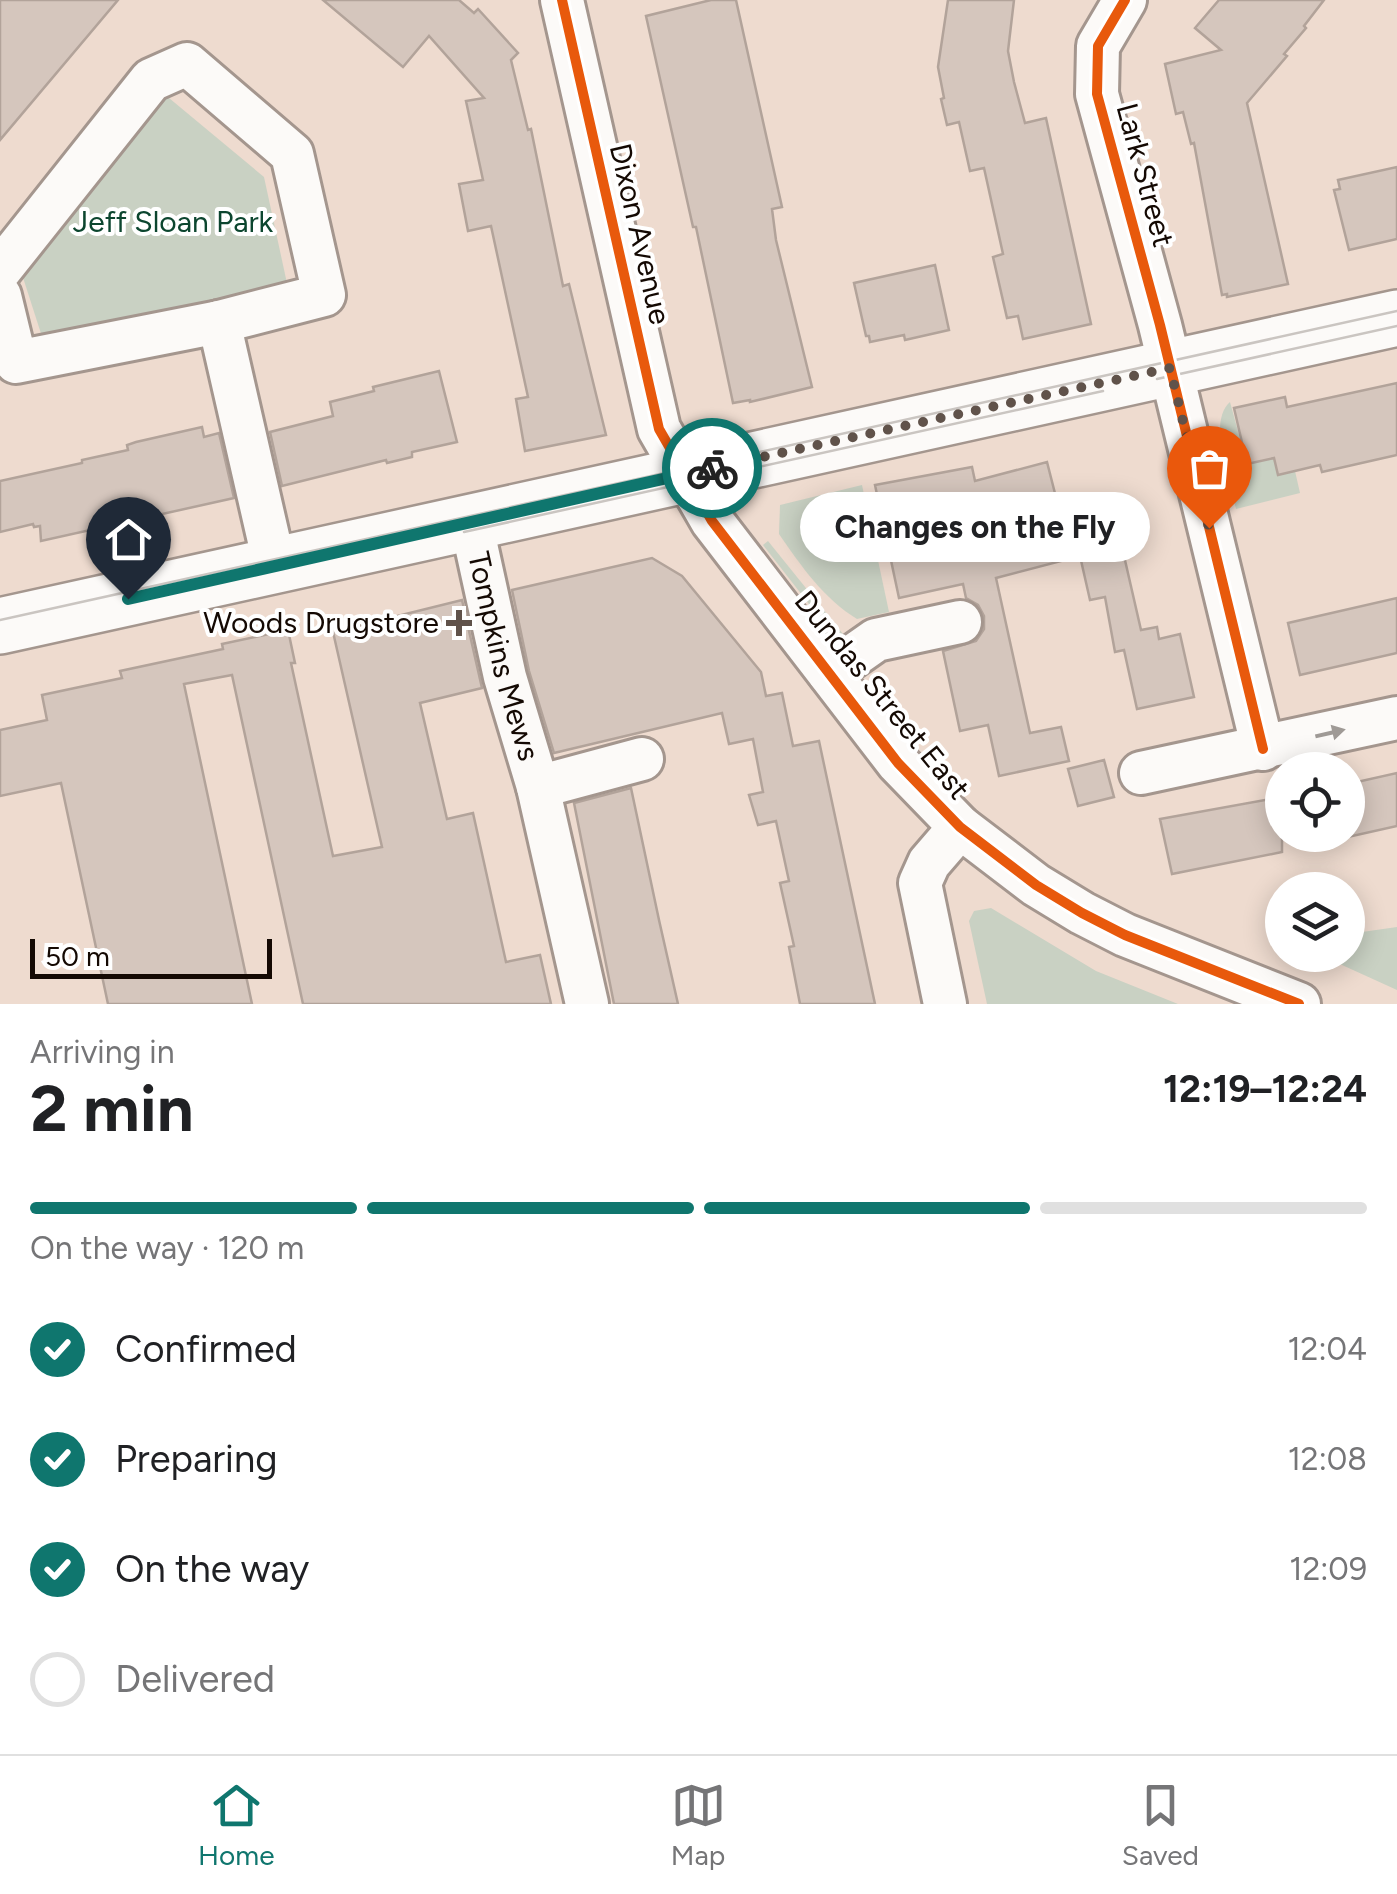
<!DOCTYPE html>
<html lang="en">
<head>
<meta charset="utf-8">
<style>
	body { margin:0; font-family:Figtree,sans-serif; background:#f2f2f2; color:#202124; height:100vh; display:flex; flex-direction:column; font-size:38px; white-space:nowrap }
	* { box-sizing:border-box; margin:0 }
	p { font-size:32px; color:#757577 }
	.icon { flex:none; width:55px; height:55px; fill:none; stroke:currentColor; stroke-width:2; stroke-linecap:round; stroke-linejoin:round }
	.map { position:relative; height:1004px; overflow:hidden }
	.panel { display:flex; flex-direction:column; background:#fff; flex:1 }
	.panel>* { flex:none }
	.buttons { position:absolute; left:1265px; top:752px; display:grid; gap:20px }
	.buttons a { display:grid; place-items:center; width:100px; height:100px; border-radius:50%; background:#fff; box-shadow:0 5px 25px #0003; font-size:50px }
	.scale { position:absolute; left:30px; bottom:25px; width:242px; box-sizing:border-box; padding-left:10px; border:5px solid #140903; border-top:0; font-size:28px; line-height:35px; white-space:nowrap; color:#140903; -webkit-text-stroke:8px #fff; paint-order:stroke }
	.pin { position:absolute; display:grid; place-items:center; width:85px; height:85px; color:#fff; margin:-102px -42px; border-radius:50% 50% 50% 0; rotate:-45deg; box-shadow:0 0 10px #0007 }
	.pin .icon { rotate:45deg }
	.courier { position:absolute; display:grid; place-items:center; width:100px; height:100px; margin:-50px; border:8px solid #0f766e; border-radius:50%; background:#fff; color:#222; box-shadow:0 2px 12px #0007 }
	.bubble { position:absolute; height:70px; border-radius:35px; background:#fff; box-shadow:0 5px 25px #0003; font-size:32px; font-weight:700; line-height:70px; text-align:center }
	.overview em { font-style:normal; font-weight:700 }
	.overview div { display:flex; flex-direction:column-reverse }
	.overview { display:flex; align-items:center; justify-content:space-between; height:170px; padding:0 30px }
	h1 { font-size:65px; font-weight:700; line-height:75px }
	.bar { display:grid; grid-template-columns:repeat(4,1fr); gap:15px 10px; align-content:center; height:120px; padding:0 30px }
	.bar i { height:12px; border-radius:8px; background:#e0e0e0 }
	.bar .active { background:#0f766e }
	.bar p { grid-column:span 4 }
	ol { padding:0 30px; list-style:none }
	li { display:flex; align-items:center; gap:30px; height:110px }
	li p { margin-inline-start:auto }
	li .icon { padding:10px; border-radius:50%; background:#0f766e; color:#fff; stroke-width:4 }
	li:last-child { color:#757577 }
	li i { width:55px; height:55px; border:5px solid #e0e0e0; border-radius:50% }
	.tabs { display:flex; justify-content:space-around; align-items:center; height:140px; border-top:2px solid #e0e0e0; background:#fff; font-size:28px; color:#757577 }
	.tabs a { display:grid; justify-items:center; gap:5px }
	.tabs .active { color:#0f766e }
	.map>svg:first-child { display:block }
	.green { fill:#c9d1c3 }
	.building { fill:#d5c6bd; stroke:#b2a39a; stroke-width:2.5 }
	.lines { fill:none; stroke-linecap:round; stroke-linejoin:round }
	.minor-casing { stroke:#a4968e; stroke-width:48 }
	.major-casing { stroke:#a4968e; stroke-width:60 }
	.minor { stroke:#fcfaf8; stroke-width:42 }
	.major { stroke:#fcfaf8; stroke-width:55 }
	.tram { stroke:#cac5c1; stroke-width:2.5 }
	.cycleway-casing { stroke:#fff; stroke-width:16 }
	.cycleway { stroke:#e8590c; stroke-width:10 }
	.oneway { fill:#9f9a96 }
	.done { stroke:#60524a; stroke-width:10; stroke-dasharray:0 18 }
	.route { stroke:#0f766e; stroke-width:12 }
	.poi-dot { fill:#60524a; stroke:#fff; stroke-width:4 }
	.labels { text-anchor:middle; stroke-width:8; stroke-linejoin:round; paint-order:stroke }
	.street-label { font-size:30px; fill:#140903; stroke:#fff }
	.park-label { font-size:30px; fill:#0c462f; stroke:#fff }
	.poi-label { font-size:30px; fill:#140903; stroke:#fff; text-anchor:end }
</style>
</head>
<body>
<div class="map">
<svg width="1397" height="1004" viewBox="0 0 1397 1004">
	<rect width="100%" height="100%" fill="#eedbcf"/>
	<g class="green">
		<polygon points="163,93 264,177 288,288 45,346 18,262"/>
		<path d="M1230 402 1247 464 1274 458 1278 475 1295 471 1300 493 1236 509C1230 481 1207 422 1230 402Z"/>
		<path d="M862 485 889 612 857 619C824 599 801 566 779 534L780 505Z"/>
		<polygon points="768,541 847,639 841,645 763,545"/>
		<polygon points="991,908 1096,971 1178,1004 987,1004 969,921 974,911"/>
		<polygon points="1397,927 1397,990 1320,955 1348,955 1348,934"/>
	</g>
	<g class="building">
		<polygon points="0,0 118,0 0,140"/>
		<polygon points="323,0 459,0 474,13 478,9 518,53 511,60 528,130 531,129 563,286 569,284 606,435 525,451 516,399 528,397 491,226 468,231 459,184 483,180 466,101 484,98 429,36 403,67"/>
		<polygon points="711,0 736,0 782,207 772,209 776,240 812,387 750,402 750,400 733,403 696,227 693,227 646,16"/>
		<polygon points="948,0 1014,0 1008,51 1014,82 1025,123 1046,118 1091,324 1023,339 1018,316 1007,318 993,257 1003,254 984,168 970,171 959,122 947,125 941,99 944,98 938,67"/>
		<polygon points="1219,0 1324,0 1304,26 1306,28 1284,54 1287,56 1247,103 1288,284 1227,297 1227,294 1222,295 1194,143 1191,144 1183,112 1176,114 1165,64 1221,50 1195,28"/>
		<polygon points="1397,167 1397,239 1349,250 1334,190 1340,189 1338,180"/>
		<polygon points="935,265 949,330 905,340 904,335 870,342 869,336 866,336 854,283"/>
		<polygon points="439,371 457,442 412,452 412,457 387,463 386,460 282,486 270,432 333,416 330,402 374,391 373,387"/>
		<polygon points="1397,383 1397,455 1322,472 1320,465 1278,475 1274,458 1247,464 1234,408 1285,397 1287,407"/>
		<polygon points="202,427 204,437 219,433 234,498 41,541 40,526 34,527 33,524 0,532 0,481 82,463 82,460 128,450 127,445 136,442"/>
		<polygon points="1047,462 1061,517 1118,504 1125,533 1119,534 1141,630 1157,627 1159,639 1180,634 1194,697 1137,709 1124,650 1115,652 1105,597 1090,600 1080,556 996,578 1030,733 1061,727 1069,761 999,776 988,725 960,731 943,651 976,641 984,629 984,616 978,605 966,598 963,584 899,598 875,485 972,467 975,481"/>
		<polygon points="652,558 682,576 761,672 766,696 782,693 793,746 819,741 875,1004 800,1004 789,947 794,946 780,883 789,881 776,821 758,825 749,795 763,792 753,739 729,744 722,713 554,753 529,671 512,590"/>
		<polygon points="1397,598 1397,653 1300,675 1288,623"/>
		<polygon points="462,600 482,688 420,703 447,819 473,813 506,962 540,955 551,1004 303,1004 232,675 184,684 252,1004 108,1004 61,783 0,796 0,730 47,720 42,695 122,678 120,671 223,649 222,644 288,630 295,663 291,663 333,856 382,847 333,632"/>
		<polygon points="1104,760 1114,797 1078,806 1068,769"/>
		<polygon points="1397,773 1397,826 1348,837 1348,784"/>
		<polygon points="631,788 659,920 678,1004 614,1004 574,803"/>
		<polygon points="1282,797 1282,852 1172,874 1160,819"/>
	</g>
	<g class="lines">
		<g class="minor-casing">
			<g id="minor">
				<polyline points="562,0 659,429 712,521 898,763 960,827 1036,885 1082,913 1125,935 1299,1004"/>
				<polyline points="1125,0 1098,46 1097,94 1160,325 1263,749"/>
				<polyline points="0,270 151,80 187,64 292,154 324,295 219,322 16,362 0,296"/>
				<polyline points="219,322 275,567"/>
				<path id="s1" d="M471 522 505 677 538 787 587 1004"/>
				<polyline points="829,673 876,640 960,622"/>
				<polyline points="1141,773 1397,718"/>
				<polyline points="538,787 642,759"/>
				<polyline points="945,1004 920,883 929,863 960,827"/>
			</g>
		</g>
		<g class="major-casing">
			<polyline id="major" points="0,626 1397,318"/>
		</g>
		<use href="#minor" class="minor"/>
		<use href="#major" class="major"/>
		<g class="tram">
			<polyline points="1157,379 1397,326"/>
			<polyline points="464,532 1103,391"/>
			<polyline points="0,620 1397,311"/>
		</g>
		<g class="cycleway-casing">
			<g id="cycleway">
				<polyline points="562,0 659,429 712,521 898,763 960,827 1036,885 1082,913 1125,935 1299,1004"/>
				<polyline points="1125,0 1098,46 1097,94 1160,325 1263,749"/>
			</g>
		</g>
		<use href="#cycleway" class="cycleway"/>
	</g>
	<defs><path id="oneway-solid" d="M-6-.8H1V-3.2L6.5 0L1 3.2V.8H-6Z" transform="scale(2.5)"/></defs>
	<use class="oneway" href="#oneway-solid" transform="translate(1330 733) rotate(-13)"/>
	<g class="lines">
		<polyline class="done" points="712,468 1170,368 1209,528"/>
		<polyline class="route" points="128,599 712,468"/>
	</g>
	<path class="poi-dot" d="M454 608h10v10h10v10h-10v10h-10v-10h-10v-10h10z"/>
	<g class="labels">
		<g class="street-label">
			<text transform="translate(1145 175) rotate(75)" y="10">Lark Street</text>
			<text transform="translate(640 234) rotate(77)" y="10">Dixon Avenue</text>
			<text dy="10" stroke="none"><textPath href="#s1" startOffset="138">Tompkins Mews</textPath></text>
			<text transform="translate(882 695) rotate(51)" y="10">Dundas Street East</text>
		</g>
		<g class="park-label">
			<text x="173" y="232">Jeff Sloan Park</text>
		</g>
		<g class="poi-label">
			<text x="439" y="633">Woods Drugstore</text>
		</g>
	</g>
</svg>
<div class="buttons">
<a><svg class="icon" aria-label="locate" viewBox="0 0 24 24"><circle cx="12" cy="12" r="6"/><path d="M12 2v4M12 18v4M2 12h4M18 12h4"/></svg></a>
<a><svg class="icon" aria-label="layers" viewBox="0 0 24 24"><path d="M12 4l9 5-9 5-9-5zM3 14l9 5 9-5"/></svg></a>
</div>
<div class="scale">50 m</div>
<div class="pin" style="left:1209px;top:528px;background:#ea580c"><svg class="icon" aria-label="bag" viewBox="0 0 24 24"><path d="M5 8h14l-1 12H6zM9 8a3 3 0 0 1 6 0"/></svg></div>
<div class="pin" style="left:128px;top:599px;background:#1f2937"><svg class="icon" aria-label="home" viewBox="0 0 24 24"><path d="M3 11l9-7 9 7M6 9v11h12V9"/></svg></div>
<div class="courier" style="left:712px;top:468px"><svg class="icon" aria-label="bike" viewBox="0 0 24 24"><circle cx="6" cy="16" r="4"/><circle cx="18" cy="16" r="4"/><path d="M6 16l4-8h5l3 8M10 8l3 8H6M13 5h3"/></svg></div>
<div class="bubble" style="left:800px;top:492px;width:350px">Changes on the Fly</div>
</div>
<section class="panel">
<div class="overview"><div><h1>2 min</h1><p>Arriving in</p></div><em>12:19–12:24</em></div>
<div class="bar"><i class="active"></i><i class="active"></i><i class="active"></i><i></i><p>On the way · 120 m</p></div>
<ol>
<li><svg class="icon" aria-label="check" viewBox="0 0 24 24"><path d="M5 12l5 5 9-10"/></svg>Confirmed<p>12:04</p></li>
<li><svg class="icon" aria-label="check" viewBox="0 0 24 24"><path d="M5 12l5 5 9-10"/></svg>Preparing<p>12:08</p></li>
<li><svg class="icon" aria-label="check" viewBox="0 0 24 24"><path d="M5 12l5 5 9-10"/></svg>On the way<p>12:09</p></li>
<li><i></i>Delivered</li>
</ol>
</section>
<nav class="tabs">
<a class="active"><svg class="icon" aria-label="home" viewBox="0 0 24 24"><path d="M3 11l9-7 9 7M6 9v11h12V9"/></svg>Home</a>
<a><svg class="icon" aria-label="map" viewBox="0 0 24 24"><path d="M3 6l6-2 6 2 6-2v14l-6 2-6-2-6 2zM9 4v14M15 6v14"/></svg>Map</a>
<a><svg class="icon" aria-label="saved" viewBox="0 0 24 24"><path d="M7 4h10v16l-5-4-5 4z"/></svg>Saved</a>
</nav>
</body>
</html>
